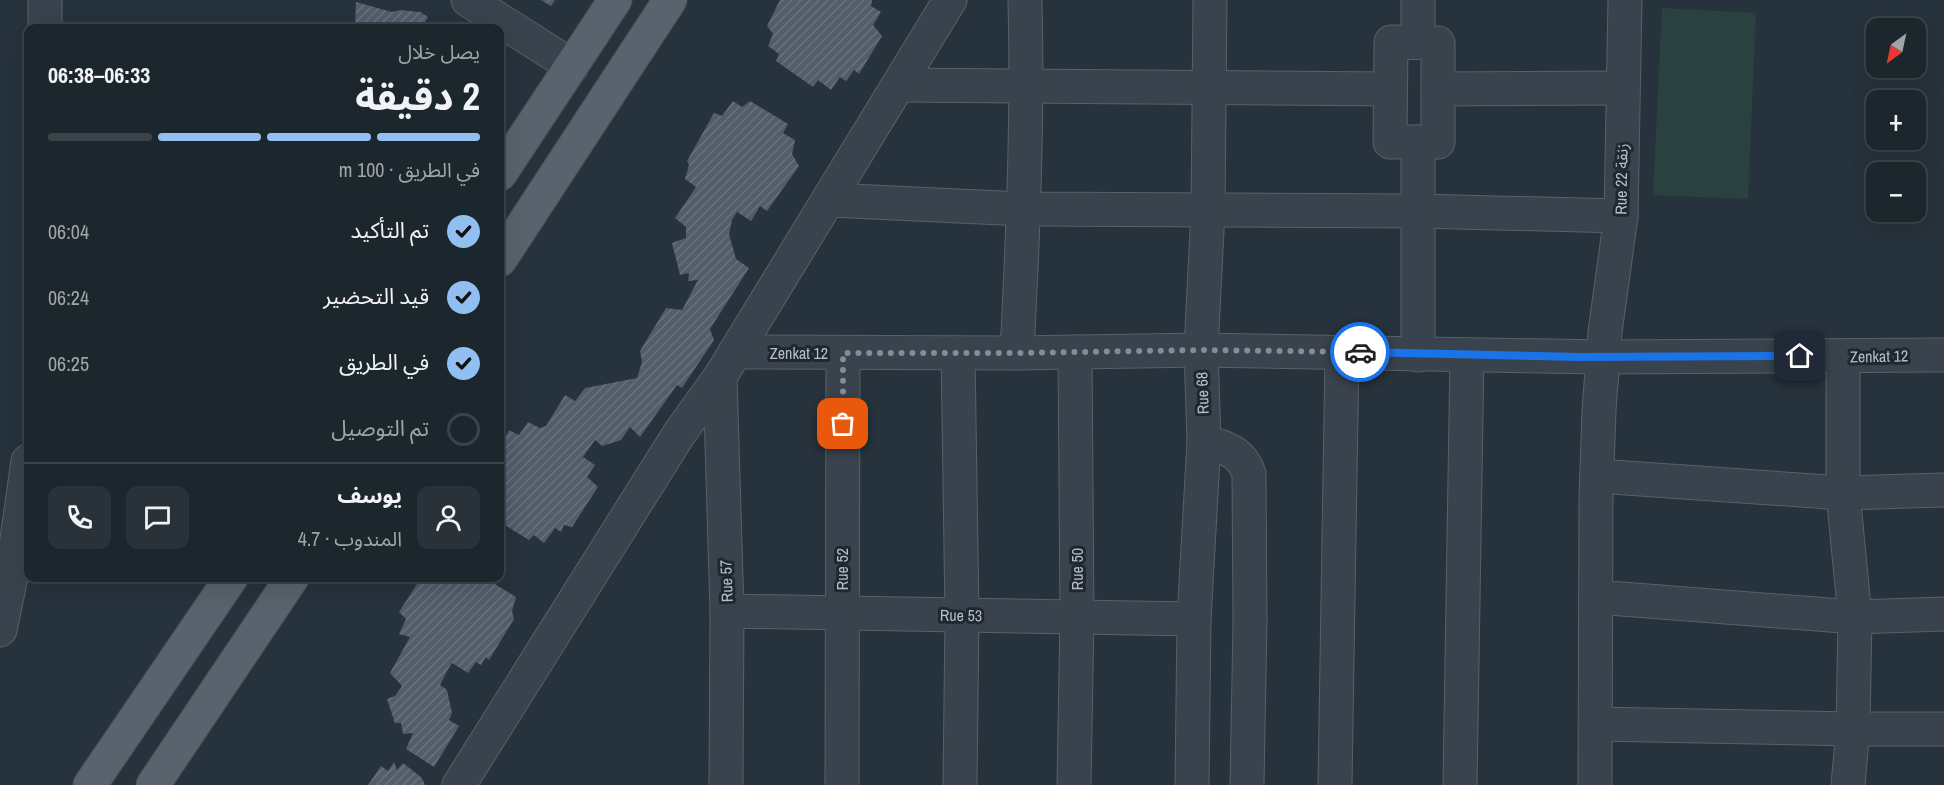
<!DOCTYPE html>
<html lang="ar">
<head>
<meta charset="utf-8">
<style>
	body { margin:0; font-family:"Archivo Narrow","Noto Sans Arabic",sans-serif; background:#293239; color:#f1f3f6; direction:rtl; height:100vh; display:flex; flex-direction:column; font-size:22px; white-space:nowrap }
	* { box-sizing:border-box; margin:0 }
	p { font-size:20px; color:#a0a5aa }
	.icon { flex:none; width:33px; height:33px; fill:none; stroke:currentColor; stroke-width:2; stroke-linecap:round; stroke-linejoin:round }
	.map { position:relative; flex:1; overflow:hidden; direction:ltr }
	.drawer { position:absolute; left:24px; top:24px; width:480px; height:558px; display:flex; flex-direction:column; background:#1c262d; border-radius:12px; box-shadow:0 6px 24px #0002,0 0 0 2px #3a4349; direction:rtl }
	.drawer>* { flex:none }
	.needle { width:39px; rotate:213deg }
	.buttons { position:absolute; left:1866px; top:18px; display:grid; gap:12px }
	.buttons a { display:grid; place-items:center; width:60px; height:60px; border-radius:12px; background:#1c262d; box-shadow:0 6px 24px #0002,0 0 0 2px #3a4349; font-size:30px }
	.pin { position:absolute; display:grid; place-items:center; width:51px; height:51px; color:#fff; margin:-26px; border-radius:12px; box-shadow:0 3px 9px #0006 }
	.courier { position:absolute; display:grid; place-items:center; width:60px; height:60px; margin:-30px; border:4px solid #1a73e8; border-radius:50%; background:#fff; color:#222; box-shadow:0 2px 8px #0007 }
	.overview em { font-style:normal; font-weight:700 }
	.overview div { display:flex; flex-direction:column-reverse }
	.overview { display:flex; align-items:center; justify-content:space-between; height:102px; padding:0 24px }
	h1 { font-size:39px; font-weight:700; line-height:45px }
	.bar { display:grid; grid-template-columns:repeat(4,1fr); gap:9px 6px; align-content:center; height:72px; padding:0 24px }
	.bar i { height:8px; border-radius:4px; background:#3a4349 }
	.bar .on { background:#92bff1 }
	.bar p { grid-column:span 4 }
	.line { display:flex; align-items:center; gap:15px; padding:0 24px; border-top:2px solid #3a4349 }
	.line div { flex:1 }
	.round { display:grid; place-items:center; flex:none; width:63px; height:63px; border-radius:12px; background:#293239 }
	ol { padding:0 24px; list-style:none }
	li { display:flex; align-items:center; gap:18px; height:66px }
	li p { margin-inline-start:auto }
	li .icon { padding:6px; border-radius:50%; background:#92bff1; color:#111; stroke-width:4 }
	li:last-child { color:#a0a5aa }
	li i { width:33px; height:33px; border:3px solid #3a4349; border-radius:50% }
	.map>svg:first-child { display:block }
	.park { fill:#2b4140 }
	.building { fill:url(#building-hatch) }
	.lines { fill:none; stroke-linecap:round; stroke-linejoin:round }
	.minor-casing { stroke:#58616b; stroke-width:35 }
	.major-casing { stroke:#464f59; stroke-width:35 }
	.minor { stroke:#3a434d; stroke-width:33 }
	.major { stroke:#58636d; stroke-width:33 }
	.done { stroke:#848d97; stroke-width:6; stroke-dasharray:0 10.8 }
	.route { stroke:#1a73e8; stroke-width:8 }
	.labels { text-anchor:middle; stroke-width:6; stroke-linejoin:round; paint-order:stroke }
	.street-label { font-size:16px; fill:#b6bec8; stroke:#1f2832 }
</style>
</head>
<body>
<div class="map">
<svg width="1944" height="785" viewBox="0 0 1944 785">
	<defs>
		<pattern id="building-hatch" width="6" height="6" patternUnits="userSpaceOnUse" patternTransform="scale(1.5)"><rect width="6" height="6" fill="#515d6a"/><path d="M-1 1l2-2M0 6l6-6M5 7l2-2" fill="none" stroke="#68727e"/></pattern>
	</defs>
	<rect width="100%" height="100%" fill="#26323c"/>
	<polygon class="park" points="1662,8 1756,13 1748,199 1653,195"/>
	<g class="building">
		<polygon points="541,0 555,0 551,6"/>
		<polygon points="780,0 872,0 871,6 881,12 873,25 882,36 859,74 854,70 846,81 840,77 831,90 818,80 813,87 776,61 779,54 768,46 773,34 767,26"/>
		<polygon points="356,2 392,12 400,10 420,12 428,17 421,28 355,28"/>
		<polygon points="733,101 742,107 750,101 788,124 783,133 795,140 792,154 799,166 767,211 760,206 751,221 737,212 732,220 729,234 736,259 749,268 710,329 714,340 682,388 677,385 640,437 630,427 621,440 602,446 595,440 583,457 595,465 587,477 598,487 572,527 564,525 561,532 555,528 544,543 534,535 529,540 500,522 500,447 509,430 519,435 528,422 540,428 546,426 565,395 575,401 585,388 637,378 642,362 640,351 666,308 682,310 698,280 688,281 689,273 680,275 672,243 686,238 686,227 675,218 696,187 685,179 689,165 687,161 714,113 722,116"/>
		<polygon points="421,578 485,578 516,597 512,611 514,619 489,660 486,657 481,665 476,662 468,673 452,663 447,671 440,685 447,690 452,713 449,720 459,726 434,767 406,749 413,733 403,734 401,723 395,723 387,699 395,696 402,686 390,673 410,637 399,634 406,619 399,612"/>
		<polygon points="394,762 397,770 403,763 422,778 425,785 368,785 381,766 388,771"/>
	</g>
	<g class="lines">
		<g class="minor-casing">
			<g id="minor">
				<polyline points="45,0 45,28"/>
				<polyline points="468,0 572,66"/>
				<polygon points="1391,42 1438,43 1438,142 1390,142"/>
				<polyline points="1418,42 1418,0"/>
				<polyline points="899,85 1390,89"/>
				<polyline points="1438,89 1622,88"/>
				<polyline points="829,200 1025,209 1419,211 1621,216"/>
				<polyline points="735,352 1017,353 1201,350 1603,357 1944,355"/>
				<polyline points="958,353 962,615 960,785"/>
				<path d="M1017 353C1023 235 1028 118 1025 0"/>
				<polyline points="1418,355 1418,142"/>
				<polyline points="1843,356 1843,493 1855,617 1853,729 1848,785"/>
				<polyline points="720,377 727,611 726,785"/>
				<path d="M1204 441C1225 447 1242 452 1249 474L1250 620 1247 785"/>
				<polyline points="1597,476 1843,493 1944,490"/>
				<polyline points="1596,597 1855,617 1944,614"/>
				<polyline points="727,611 1194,619"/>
				<polyline points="0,630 13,567 28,461"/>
				<polyline points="1596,724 1853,729 1944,729"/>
				<polyline points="459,785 679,434 720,377 950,0"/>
				<polyline points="842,785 843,353"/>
				<polyline points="1074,785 1077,617 1075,352"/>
				<polyline points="1192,785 1194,619 1204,441 1201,350 1208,211 1210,0"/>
				<polyline points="1335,785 1342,352"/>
				<polyline points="1460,785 1467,355"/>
				<polyline points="1595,785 1596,499 1599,410 1605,332 1621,216 1625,0"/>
			</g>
		</g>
		<g class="major-casing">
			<g id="major">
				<polyline points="500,174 615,0"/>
				<polyline points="500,260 670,0"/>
				<polyline points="90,785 231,578"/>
				<polyline points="153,785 292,578"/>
			</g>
		</g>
		<use href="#minor" class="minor"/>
		<use href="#major" class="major"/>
	</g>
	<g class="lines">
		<polyline class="done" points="843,424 843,353 1017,353 1201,350 1360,352"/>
		<polyline class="route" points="1360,352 1580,357 1800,356"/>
	</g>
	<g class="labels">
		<g class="street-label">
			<text transform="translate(1621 179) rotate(-89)" y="6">Rue 22 زنقة</text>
			<text x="799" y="359">Zenkat 12</text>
			<text transform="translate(1879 356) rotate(-1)" y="6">Zenkat 12</text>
			<text transform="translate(1202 393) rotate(-92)" y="6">Rue 68</text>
			<text transform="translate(842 569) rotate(-90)" y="6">Rue 52</text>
			<text transform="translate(1077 569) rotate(-90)" y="6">Rue 50</text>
			<text transform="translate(726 581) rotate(-92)" y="6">Rue 57</text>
			<text transform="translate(961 615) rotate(1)" y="6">Rue 53</text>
		</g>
	</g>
</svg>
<div class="buttons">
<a><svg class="needle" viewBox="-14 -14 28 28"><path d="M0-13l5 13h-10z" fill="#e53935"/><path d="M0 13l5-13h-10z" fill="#a0a5aa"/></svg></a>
<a>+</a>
<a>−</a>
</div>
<div class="pin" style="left:843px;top:424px;background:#ea580c"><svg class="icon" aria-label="bag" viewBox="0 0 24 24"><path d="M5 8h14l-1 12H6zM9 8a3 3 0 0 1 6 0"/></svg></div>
<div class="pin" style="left:1800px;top:356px;background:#1f2937"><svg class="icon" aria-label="home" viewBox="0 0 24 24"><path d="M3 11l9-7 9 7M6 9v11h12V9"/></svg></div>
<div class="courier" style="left:1360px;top:352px"><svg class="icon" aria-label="car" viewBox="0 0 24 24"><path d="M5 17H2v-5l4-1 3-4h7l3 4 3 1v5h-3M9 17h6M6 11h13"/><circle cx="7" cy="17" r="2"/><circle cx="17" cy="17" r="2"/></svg></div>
<section class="drawer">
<div class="overview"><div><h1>2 دقيقة</h1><p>يصل خلال</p></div><em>06:33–06:38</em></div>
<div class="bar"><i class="on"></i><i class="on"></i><i class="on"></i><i></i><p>في الطريق · 100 m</p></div>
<ol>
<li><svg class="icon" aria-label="check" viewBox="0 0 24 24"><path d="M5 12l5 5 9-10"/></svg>تم التأكيد<p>06:04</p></li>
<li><svg class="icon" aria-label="check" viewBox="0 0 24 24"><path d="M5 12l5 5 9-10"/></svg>قيد التحضير<p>06:24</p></li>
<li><svg class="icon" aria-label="check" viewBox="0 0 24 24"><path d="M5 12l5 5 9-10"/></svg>في الطريق<p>06:25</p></li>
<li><i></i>تم التوصيل</li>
</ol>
<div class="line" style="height:108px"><a class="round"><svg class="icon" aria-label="person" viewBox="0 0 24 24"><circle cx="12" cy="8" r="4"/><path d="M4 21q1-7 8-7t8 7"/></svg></a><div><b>يوسف</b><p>المندوب · 4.7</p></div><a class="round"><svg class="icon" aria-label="chat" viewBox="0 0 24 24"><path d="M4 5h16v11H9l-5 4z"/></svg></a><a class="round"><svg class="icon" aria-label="phone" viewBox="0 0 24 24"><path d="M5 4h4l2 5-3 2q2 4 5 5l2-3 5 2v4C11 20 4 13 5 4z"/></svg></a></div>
</section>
</div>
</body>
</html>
